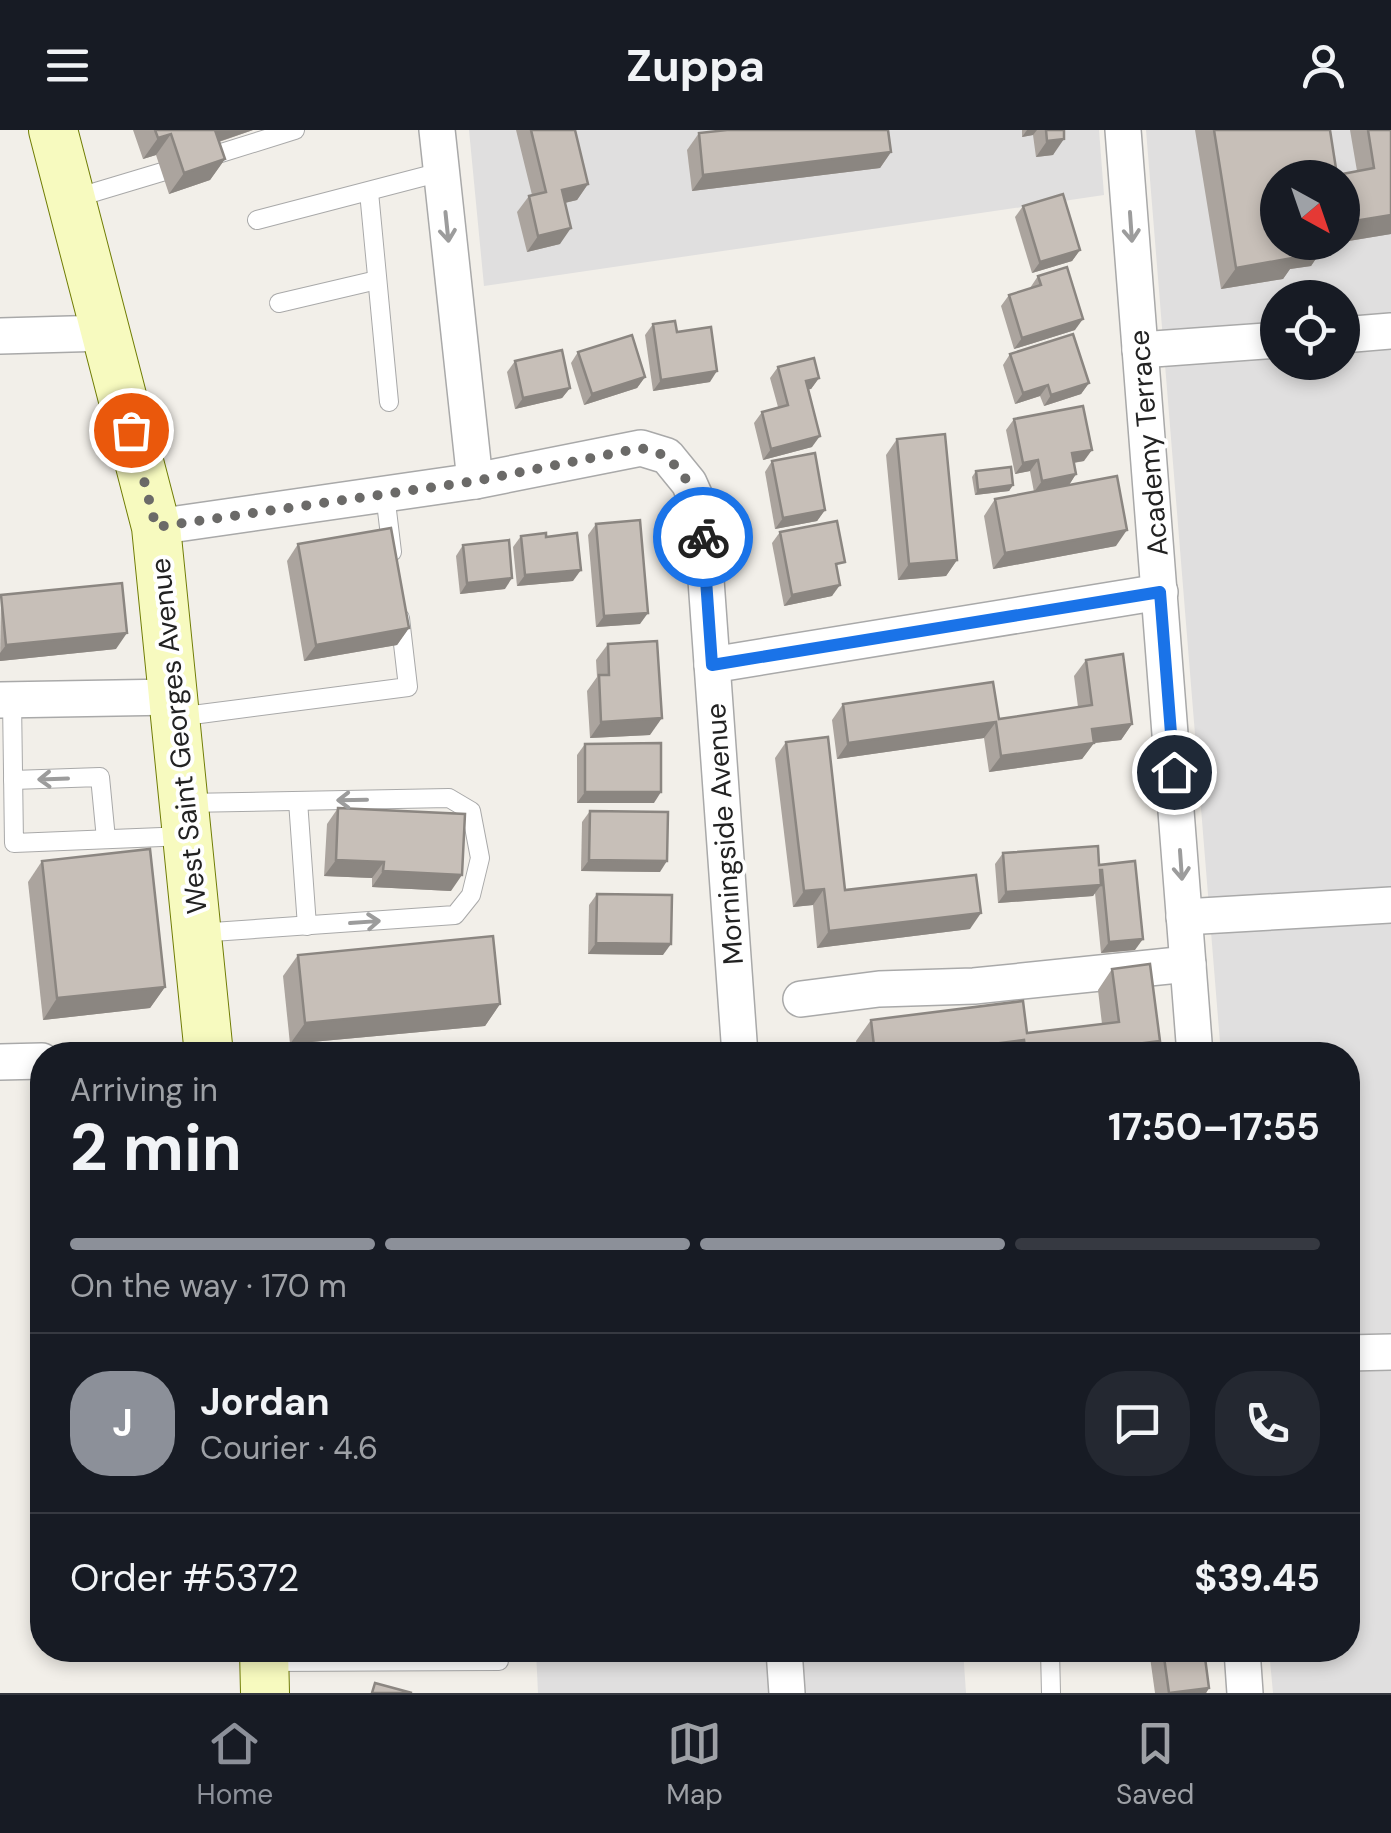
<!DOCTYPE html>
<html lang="en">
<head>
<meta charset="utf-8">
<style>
	body { margin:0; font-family:"DM Sans",sans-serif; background:#242831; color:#f1f3f6; height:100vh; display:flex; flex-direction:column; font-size:38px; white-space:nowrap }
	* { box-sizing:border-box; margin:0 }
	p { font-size:32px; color:#9ea1a6 }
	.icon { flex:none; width:55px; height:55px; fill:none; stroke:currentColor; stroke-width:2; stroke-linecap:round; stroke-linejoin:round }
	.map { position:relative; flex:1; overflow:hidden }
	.panel { position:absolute; left:30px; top:912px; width:1330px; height:620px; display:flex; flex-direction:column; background:#171b24; border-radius:40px; box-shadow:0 5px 15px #0003 }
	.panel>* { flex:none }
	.needle { width:65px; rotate:140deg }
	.tools { position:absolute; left:1260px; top:30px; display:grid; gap:20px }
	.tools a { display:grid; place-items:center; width:100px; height:100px; border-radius:50%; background:#171b24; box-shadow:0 5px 15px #0003; font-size:50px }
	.pin { position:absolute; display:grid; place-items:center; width:85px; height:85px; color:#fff; margin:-42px; border:5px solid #fff; border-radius:50%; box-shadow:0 2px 10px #0007 }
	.courier { position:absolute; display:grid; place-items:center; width:100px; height:100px; margin:-50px; border:8px solid #1a73e8; border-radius:50%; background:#fff; color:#222; box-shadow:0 2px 12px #0007 }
	.summary em { font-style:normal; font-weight:700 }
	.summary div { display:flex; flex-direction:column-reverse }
	.summary { display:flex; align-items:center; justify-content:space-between; height:170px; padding:0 40px }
	h1 { font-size:65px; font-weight:700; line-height:75px }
	.bar { display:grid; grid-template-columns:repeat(4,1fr); gap:15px 10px; align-content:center; height:120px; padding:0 40px }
	.bar i { height:12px; border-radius:8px; background:#363941 }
	.bar .selected { background:#8c9099 }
	.bar p { grid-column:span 4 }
	.line { display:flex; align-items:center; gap:25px; padding:0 40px; border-top:2px solid #363941 }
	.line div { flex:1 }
	.round { display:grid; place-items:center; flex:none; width:105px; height:105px; border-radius:40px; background:#242831 }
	header { display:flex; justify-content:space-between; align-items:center; height:130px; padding:0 40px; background:#171b24; font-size:45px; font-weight:700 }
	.tabs { display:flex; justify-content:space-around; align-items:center; height:140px; border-top:2px solid #363941; background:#171b24; font-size:28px; color:#9ea1a6 }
	.tabs a { display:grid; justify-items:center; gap:5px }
	.tabs .selected { color:#8c9099 }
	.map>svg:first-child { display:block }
	.residential { fill:#e0dfdf; fill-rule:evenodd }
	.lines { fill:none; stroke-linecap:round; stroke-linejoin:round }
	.lane-casing { stroke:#a9a9a9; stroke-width:20 }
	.street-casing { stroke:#a9a9a9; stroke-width:38 }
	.secondary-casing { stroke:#707d05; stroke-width:50 }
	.lane { stroke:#fff; stroke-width:18 }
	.street { stroke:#fff; stroke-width:35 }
	.secondary { stroke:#f7fabf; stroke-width:48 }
	.wall { fill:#aba49e }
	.shaded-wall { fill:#8b8681 }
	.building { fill:#c7bfb8; stroke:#8b8681; stroke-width:2.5 }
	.oneway { stroke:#9c9c9c }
	.done { stroke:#6b6a68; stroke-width:10; stroke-dasharray:0 18 }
	.route { stroke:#1a73e8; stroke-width:12 }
	.labels { text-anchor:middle; stroke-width:8; stroke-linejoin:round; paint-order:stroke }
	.street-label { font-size:28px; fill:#222; stroke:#fff }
</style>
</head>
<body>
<header><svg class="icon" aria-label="menu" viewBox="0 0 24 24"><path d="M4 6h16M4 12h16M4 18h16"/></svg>Zuppa<svg class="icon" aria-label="person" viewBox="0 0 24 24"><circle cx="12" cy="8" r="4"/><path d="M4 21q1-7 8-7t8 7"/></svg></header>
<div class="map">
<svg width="1391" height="1563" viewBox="0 0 1391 1563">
	<rect width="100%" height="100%" fill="#f2efe9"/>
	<g class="residential">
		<polygon points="469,0 1099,0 1104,65 484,156"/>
		<path d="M1146 0H1391V1563H1273L1269 1520H1348V925H1221ZM1278 48H1342V112H1278ZM1278 168H1342V232H1278Z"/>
		<polygon points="536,1520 963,1520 966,1563 538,1563"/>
	</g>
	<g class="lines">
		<g class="lane-casing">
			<g id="lane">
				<polyline points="205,28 295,0"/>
				<polyline points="369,62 389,272"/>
				<polyline points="72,69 162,42"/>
				<polyline points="257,90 441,42"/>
				<polyline points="279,173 377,150"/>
				<polyline points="385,364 392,422"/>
				<polyline points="12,570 14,713 186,706"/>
				<polyline points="177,587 408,557 400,488"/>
				<polyline points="13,650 100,647 106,709"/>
				<polyline points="298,671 307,796"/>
				<polyline points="185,673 449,668 471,681 480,728 471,765 455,785 198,803"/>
				<polyline points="1050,1520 1051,1563"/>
				<polyline points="265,1532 499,1531"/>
			</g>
		</g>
		<g class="street-casing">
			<g id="street">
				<polyline points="437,0 475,351"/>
				<polyline points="1123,0 1195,925"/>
				<polyline points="1342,205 1391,201"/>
				<polyline points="0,206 106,203"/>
				<polyline points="1140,220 1278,210"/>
				<polyline points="156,397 475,351 641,318 667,326 689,353 701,380 740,925"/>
				<polyline points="712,535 1160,462"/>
				<polyline points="0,570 174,567"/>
				<polyline points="1184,787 1391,775"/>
				<polyline points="801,869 879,859 974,856 1188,834"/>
				<polyline points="0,932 42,931"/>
				<polyline points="1348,1223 1391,1222"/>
				<polyline points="784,1520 787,1563"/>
				<polyline points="1242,1520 1245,1563"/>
			</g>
		</g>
		<g class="secondary-casing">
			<g id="secondary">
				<polyline points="53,0 156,397 209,925"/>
				<polyline points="264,1520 265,1563"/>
			</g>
		</g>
		<use href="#lane" class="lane"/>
		<use href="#street" class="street"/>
		<use href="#secondary" class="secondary"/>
	</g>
	<g class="wall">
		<polygon points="133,0 253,0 219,12 225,29 210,50 169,64 156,25 143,29"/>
		<polygon points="516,0 575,0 588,54 577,70 565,73 560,114 527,122 517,82 529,66 532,65"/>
		<polygon points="1022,0 1065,0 1053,25 1036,27 1033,5 1022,7"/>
		<polygon points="1195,0 1330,0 1337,45 1357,41 1350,0 1391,0 1391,104 1325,115 1311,136 1290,139 1283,149 1221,159"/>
		<polygon points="699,3 891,22 880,38 692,61 687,20"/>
		<polygon points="1023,76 1080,120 1072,131 1032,143 1015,87"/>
		<polygon points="1038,146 1075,200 1014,219 1001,176 1009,165 1030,158"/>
		<polygon points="653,194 710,252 653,261 645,205"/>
		<polygon points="578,222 645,247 637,258 584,275 571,233"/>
		<polygon points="1010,224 1089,253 1081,264 1044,276 1040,266 1015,274 1003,235"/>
		<polygon points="515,231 570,258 562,268 515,279 507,242"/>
		<polygon points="778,237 819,248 811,259 808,259 812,317 763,330 754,293 762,282 778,277 770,248"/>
		<polygon points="1014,289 1084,331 1074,333 1076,344 1069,355 1116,416 993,439 984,386 995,369 1034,362 1030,341 1015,344 1006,300"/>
		<polygon points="897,309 957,430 946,446 898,450 886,325"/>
		<polygon points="772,331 825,380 817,391 775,399 765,342"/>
		<polygon points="976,341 1013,355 1009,361 975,365 972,347"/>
		<polygon points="596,394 640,494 596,497 588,405"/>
		<polygon points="780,402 838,443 832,466 784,476 772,413"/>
		<polygon points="521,406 546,407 573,451 517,456 513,417"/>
		<polygon points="298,414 409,498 397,515 304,531 287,431"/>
		<polygon points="463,415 505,459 460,464 456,426"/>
		<polygon points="1,465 116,519 0,531"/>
		<polygon points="608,514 650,605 590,608 587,561 597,547 596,530"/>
		<polygon points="1086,530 1132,594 1121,610 1094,613 1082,629 989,642 984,608 837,629 832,590 843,574 999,589 1078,577 1074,546"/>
		<polygon points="786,612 845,760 970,799 817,818 813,775 793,777 775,628"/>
		<polygon points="585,614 654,673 577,673 577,625"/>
		<polygon points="338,678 451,761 372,757 372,748 324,746 327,694"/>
		<polygon points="590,681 660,742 581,741 582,692"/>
		<polygon points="1003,723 1099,735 1135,820 1101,823 1095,763 1093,766 998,773 995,734"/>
		<polygon points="42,731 165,857 150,878 43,890 28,752"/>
		<polygon points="597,764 663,825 588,824 589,775"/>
		<polygon points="298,825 500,874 485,896 290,914 283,846"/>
		<polygon points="1112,839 1150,925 858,925 856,911 871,890 1027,903 1102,894 1098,860"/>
		<polygon points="1149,1520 1204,1520 1209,1558 1206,1563 1155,1563"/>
	</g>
	<g class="shaded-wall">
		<polygon points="213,0 253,0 200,18"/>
		<polygon points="1027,0 1037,0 1033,5 1022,7"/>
		<polygon points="1059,0 1065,0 1059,10 1064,9 1053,25 1036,27 1047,11"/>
		<polygon points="171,4 156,25 143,29 158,8"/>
		<polygon points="891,22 880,38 692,61 703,45"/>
		<polygon points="225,29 210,50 169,64 184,43"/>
		<polygon points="588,54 577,70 551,76 562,60"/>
		<polygon points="1391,85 1391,104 1342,112 1342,93"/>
		<polygon points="571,98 560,114 527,122 538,106"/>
		<polygon points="1311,112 1338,112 1325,115 1311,136 1290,139 1283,149 1221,159 1236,138 1297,119"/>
		<polygon points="1080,120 1072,131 1032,143 1040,132"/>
		<polygon points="1083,189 1075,200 1014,219 1022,208"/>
		<polygon points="717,241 710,252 653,261 661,250"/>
		<polygon points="645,247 637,258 584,275 592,264"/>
		<polygon points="819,248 811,259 798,262 806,251"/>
		<polygon points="1089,253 1081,264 1044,276 1051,265"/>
		<polygon points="1048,255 1040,266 1015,274 1023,263"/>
		<polygon points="570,258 562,268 515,279 523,268"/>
		<polygon points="820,306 812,317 763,330 771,319"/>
		<polygon points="1092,320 1084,331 1064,334 1072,323"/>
		<polygon points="1038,330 1030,341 1015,344 1023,333"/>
		<polygon points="1076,344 1069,355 1034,362 1042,351"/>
		<polygon points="1013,355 1009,361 975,365 978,360"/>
		<polygon points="825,380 817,391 775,399 783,388"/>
		<polygon points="1127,400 1116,416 993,439 1005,423"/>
		<polygon points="957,430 946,446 898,450 909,434"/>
		<polygon points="581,440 573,451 517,456 525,445"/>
		<polygon points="512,448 505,459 460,464 467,453"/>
		<polygon points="840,455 832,466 784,476 792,465"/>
		<polygon points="648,483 640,494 596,497 604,486"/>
		<polygon points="409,498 397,515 304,531 316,515"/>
		<polygon points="127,503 116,519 0,531 0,523 6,515"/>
		<polygon points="662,588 650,605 590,608 601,592"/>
		<polygon points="996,592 984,608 837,629 848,613"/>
		<polygon points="1132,594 1121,610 1094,613 1082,629 989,642 1001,626 1092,599"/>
		<polygon points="585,662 661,662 654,673 577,673"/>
		<polygon points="336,730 384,732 372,748 324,746"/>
		<polygon points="589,730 667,731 660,742 581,741"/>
		<polygon points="383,741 462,745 451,761 372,757"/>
		<polygon points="1101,755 1093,766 998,773 1006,762"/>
		<polygon points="824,759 813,775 793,777 804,761"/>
		<polygon points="981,783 970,799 817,818 829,801"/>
		<polygon points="1143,809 1135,820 1101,823 1109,812"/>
		<polygon points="596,813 671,814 663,825 588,824"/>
		<polygon points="165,857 150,878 43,890 57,868"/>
		<polygon points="500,874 485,896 290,914 305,893"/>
		<polygon points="1024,910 1014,925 907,925"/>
		<polygon points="1160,911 1150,925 1114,925 1120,916"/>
		<polygon points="1209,1558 1206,1563 1172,1563"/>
	</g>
	<g class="building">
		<polygon points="155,0 215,0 225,29 184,43 171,4 158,8"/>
		<polygon points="531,0 575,0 588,54 562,60 571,98 538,106 529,66 546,62"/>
		<polygon points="727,0 888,0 891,22 703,45 699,3"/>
		<polygon points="1046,0 1064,0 1064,9 1047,11"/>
		<polygon points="1214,0 1330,0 1337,45 1374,38 1368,0 1391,0 1391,85 1342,93 1342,48 1278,48 1278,112 1325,112 1325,114 1297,119 1298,127 1236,138"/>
		<polygon points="1063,64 1080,120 1040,132 1023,76"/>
		<polygon points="1067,137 1083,189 1022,208 1009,165 1041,155 1038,146"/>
		<polygon points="675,191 677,202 711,197 717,241 661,250 653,194"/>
		<polygon points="1073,204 1089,253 1051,265 1048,255 1023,263 1010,224"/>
		<polygon points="632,205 645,247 592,264 578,222"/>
		<polygon points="562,220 570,258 523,268 515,231"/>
		<polygon points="814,228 819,248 806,251 820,306 771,319 762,282 788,275 778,237"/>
		<polygon points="1083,276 1092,320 1072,323 1076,344 1042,351 1038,330 1023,333 1014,289"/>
		<polygon points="945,304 957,430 909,434 897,309"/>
		<polygon points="815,323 825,380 783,388 772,331"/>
		<polygon points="1011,337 1013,355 978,360 976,341"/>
		<polygon points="1117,346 1127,400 1005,423 995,369"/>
		<polygon points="640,390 648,483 604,486 596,394"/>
		<polygon points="837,391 845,432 836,434 840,455 792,465 780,402"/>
		<polygon points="391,398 409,498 316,515 298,414"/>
		<polygon points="546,403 546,407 577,403 581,440 525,445 521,406"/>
		<polygon points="509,410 512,448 467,453 463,415"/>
		<polygon points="122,453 127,503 6,515 1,465"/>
		<polygon points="657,511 662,588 601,592 599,545 609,545 608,514"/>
		<polygon points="1123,524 1132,594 1092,599 1094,613 1001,626 996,592 848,613 843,574 993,552 999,589 1092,575 1086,530"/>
		<polygon points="828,607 845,760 976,745 981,783 829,801 824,759 804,761 786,612"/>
		<polygon points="661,613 661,662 585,662 585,614"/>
		<polygon points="338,678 465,684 462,745 383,741 384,732 336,730"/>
		<polygon points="590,681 668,682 667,731 589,730"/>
		<polygon points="1098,716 1099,735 1135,731 1143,809 1109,812 1102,740 1100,740 1101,755 1006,762 1003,723"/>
		<polygon points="150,719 165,857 57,868 42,731"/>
		<polygon points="597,764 672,765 671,814 596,813"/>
		<polygon points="493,806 500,874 305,893 298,825"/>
		<polygon points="1150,834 1160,911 1120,916 1121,925 1026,925 1024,910 907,925 875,925 871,890 1023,871 1027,903 1119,892 1112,839"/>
		<polygon points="504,921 504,925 472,925"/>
		<polygon points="1163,1520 1204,1520 1209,1558 1169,1563"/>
		<polygon points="375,1553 412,1563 372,1563"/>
	</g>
	<defs><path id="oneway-shaft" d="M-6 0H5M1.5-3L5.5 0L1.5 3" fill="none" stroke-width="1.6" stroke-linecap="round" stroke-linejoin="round" transform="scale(2.5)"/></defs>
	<g class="oneway">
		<use href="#oneway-shaft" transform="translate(447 97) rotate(84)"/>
		<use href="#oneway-shaft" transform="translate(1131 97) rotate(86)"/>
		<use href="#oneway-shaft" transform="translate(53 649) rotate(178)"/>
		<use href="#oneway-shaft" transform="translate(352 670) rotate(179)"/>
		<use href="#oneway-shaft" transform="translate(1181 735) rotate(86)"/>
		<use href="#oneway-shaft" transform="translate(365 792) rotate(-4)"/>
	</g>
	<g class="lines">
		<polyline class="done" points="131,300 156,397 476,351 641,318 667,326 689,353 701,380 703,407"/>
		<polyline class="route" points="703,407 712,535 1160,462 1174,642"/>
	</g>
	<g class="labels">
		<g class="street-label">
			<text transform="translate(1148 313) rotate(-95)" y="10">Academy Terrace</text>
			<text transform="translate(178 606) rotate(-96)" y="10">West Saint Georges Avenue</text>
			<text transform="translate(724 704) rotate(-94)" y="10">Morningside Avenue</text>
		</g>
	</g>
</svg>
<div class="tools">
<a><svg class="needle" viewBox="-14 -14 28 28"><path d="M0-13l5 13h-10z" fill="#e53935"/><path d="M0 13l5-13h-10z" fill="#9ea1a6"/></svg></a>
<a><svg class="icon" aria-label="locate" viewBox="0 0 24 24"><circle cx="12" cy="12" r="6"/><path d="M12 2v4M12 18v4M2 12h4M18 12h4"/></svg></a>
</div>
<div class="pin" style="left:131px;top:300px;background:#ea580c"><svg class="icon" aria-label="bag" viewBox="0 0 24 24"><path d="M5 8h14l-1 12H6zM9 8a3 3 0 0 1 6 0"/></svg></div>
<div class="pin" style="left:1174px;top:642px;background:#1f2937"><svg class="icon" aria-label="home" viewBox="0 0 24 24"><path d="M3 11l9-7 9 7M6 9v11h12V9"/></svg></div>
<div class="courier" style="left:703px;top:407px"><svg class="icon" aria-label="bike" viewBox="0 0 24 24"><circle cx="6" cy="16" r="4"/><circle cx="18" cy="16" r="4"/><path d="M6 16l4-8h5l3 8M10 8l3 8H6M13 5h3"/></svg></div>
<section class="panel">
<div class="summary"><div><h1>2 min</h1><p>Arriving in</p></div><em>17:50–17:55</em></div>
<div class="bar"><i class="selected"></i><i class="selected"></i><i class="selected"></i><i></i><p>On the way · 170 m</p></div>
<div class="line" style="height:180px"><b class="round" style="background:#8c9099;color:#fff">J</b><div><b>Jordan</b><p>Courier · 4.6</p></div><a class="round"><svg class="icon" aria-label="chat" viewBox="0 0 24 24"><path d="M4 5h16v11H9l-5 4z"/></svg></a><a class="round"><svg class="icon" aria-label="phone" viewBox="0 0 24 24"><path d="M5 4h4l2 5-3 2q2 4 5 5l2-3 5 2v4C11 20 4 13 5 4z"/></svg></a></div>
<div class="line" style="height:130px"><div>Order #5372</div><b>$39.45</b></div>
</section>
</div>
<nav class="tabs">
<a class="selected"><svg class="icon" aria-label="home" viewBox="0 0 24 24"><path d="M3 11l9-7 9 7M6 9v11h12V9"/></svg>Home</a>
<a><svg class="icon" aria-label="map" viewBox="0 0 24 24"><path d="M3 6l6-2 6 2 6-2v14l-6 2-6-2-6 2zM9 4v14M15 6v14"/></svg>Map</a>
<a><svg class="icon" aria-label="saved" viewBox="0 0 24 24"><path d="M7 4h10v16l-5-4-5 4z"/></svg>Saved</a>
</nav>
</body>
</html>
